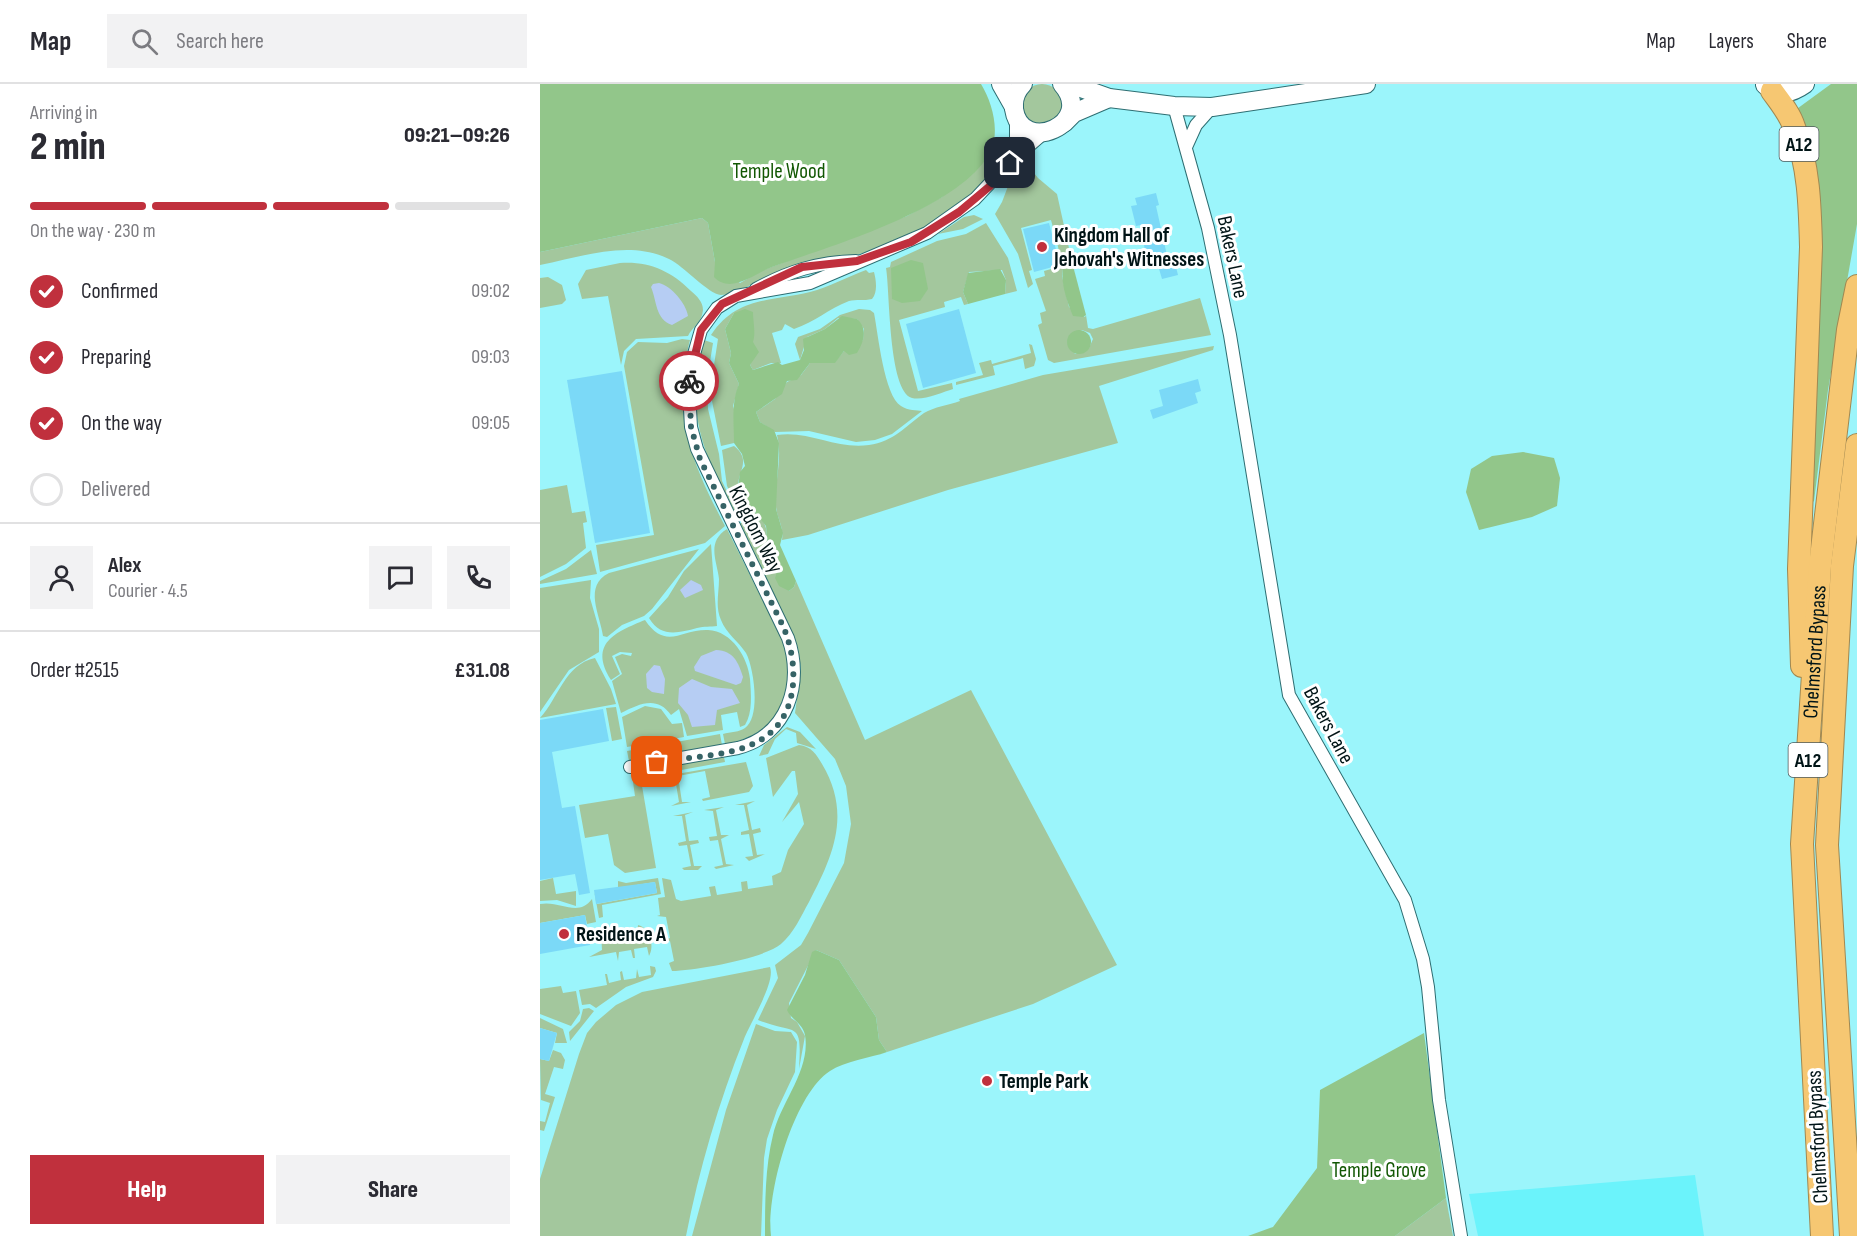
<!DOCTYPE html>
<html lang="en">
<head>
<meta charset="utf-8">
<style>
	body { margin:0; font-family:"Sofia Sans Condensed",sans-serif; background:#f2f2f3; color:#2b2b33; height:100vh; display:flex; flex-direction:column; font-size:22px; white-space:nowrap }
	* { box-sizing:border-box; margin:0 }
	p { font-size:20px; color:#7c7c81 }
	.icon { flex:none; width:33px; height:33px; fill:none; stroke:currentColor; stroke-width:2; stroke-linecap:round; stroke-linejoin:round }
	.map { position:relative; flex:1; overflow:hidden }
	.sheet { display:flex; flex-direction:column; background:#fff; width:540px }
	.sheet>* { flex:none }
	.pin { position:absolute; display:grid; place-items:center; width:51px; height:51px; color:#fff; margin:-26px; border-radius:12px; box-shadow:0 3px 9px #0006 }
	.courier { position:absolute; display:grid; place-items:center; width:60px; height:60px; margin:-30px; border:4px solid #c0303d; border-radius:50%; background:#fff; color:#222; box-shadow:0 2px 8px #0007 }
	.headline em { font-style:normal; font-weight:800 }
	.headline div { display:flex; flex-direction:column-reverse }
	.headline { display:flex; align-items:center; justify-content:space-between; height:102px; padding:0 30px }
	h1 { font-size:39px; font-weight:800; line-height:45px }
	.bar { display:grid; grid-template-columns:repeat(4,1fr); gap:9px 6px; align-content:center; height:72px; padding:0 30px }
	.bar i { height:8px; border-radius:4px; background:#e1e1e2 }
	.bar .current { background:#c0303d }
	.bar p { grid-column:span 4 }
	.line { display:flex; align-items:center; gap:15px; padding:0 30px; border-top:2px solid #e1e1e2 }
	.line div { flex:1 }
	.round { display:grid; place-items:center; flex:none; width:63px; height:63px; border-radius:0px; background:#f2f2f3 }
	ol { padding:0 30px; list-style:none }
	li { display:flex; align-items:center; gap:18px; height:66px }
	li p { margin-inline-start:auto }
	li .icon { padding:6px; border-radius:50%; background:#c0303d; color:#fff; stroke-width:4 }
	li:last-child { color:#7c7c81 }
	li i { width:33px; height:33px; border:3px solid #e1e1e2; border-radius:50% }
	.action { display:flex; gap:12px; margin-top:auto; padding:12px 30px }
	.action a { flex:1; height:69px; border-radius:0px; background:#c0303d; color:#fff; font-size:24px; font-weight:800; line-height:69px; text-align:center }
	.action a+a { background:#f2f2f3; color:#2b2b33 }
	header { display:flex; align-items:center; gap:36px; box-sizing:border-box; height:84px; padding:0 30px; background:#fff; border-bottom:2px solid #e1e1e2 }
	header strong { font-size:28px }
	nav { display:flex; gap:33px; margin-inline-start:auto; font-size:21px }
	.search { width:420px; height:54px; background:#f2f2f3; display:flex; align-items:center; gap:15px; box-sizing:border-box; padding:0 21px; border-radius:0px; color:#7c7c81; font-size:22px }
	main { display:flex; flex:1; min-height:0 }
	.map>svg:first-child { display:block }
	.built { fill:#6bf3fb }
	.green { fill:#a3c79d; fill-rule:evenodd }
	.forest { fill:#92c68a }
	.water { fill:#b6cdf3 }
	.building { fill:#7bd9f7 }
	.lines { fill:none; stroke-linecap:round; stroke-linejoin:round }
	.street-casing { stroke:#2e6e72; stroke-width:14 }
	.secondary-casing { stroke:#2e6e72; stroke-width:20 }
	.highway-casing { stroke:#a08852; stroke-width:24 }
	.street { stroke:#fff; stroke-width:12 }
	.secondary { stroke:#fff; stroke-width:18 }
	.highway { stroke:#f6c772; stroke-width:22 }
	.done { stroke:#366366; stroke-width:6; stroke-dasharray:0 10.8 }
	.route { stroke:#c0303d; stroke-width:8 }
	.poi-dot { fill:#c0303d; stroke:#fff; stroke-width:2 }
	.labels { text-anchor:middle; stroke-width:6; stroke-linejoin:round; paint-order:stroke }
	.shield { fill:#fff; stroke:#4c5a5c; stroke-width:1.5 }
	.shield-label { font-size:20px; font-weight:bold; fill:#001416 }
	.park-label { font-size:21px; fill:#125703; stroke:#fff }
	.poi-label { font-size:21px; font-weight:bold; fill:#001416; stroke:#fff; text-anchor:start }
	.street-label { font-size:21px; fill:#001416; stroke:#fff }
</style>
</head>
<body>
<header>
<strong>Map</strong>
<div class="search"><svg class="icon" aria-label="search" viewBox="0 0 24 24"><circle cx="10" cy="10" r="6"/><path d="M15 15l6 6"/></svg>Search here</div>
<nav><a>Map</a><a>Layers</a><a>Share</a></nav>
</header>
<main>
<section class="sheet">
<div class="headline"><div><h1>2 min</h1><p>Arriving in</p></div><em>09:21–09:26</em></div>
<div class="bar"><i class="current"></i><i class="current"></i><i class="current"></i><i></i><p>On the way · 230 m</p></div>
<ol>
<li><svg class="icon" aria-label="check" viewBox="0 0 24 24"><path d="M5 12l5 5 9-10"/></svg>Confirmed<p>09:02</p></li>
<li><svg class="icon" aria-label="check" viewBox="0 0 24 24"><path d="M5 12l5 5 9-10"/></svg>Preparing<p>09:03</p></li>
<li><svg class="icon" aria-label="check" viewBox="0 0 24 24"><path d="M5 12l5 5 9-10"/></svg>On the way<p>09:05</p></li>
<li><i></i>Delivered</li>
</ol>
<div class="line" style="height:108px"><a class="round"><svg class="icon" aria-label="person" viewBox="0 0 24 24"><circle cx="12" cy="8" r="4"/><path d="M4 21q1-7 8-7t8 7"/></svg></a><div><b>Alex</b><p>Courier · 4.5</p></div><a class="round"><svg class="icon" aria-label="chat" viewBox="0 0 24 24"><path d="M4 5h16v11H9l-5 4z"/></svg></a><a class="round"><svg class="icon" aria-label="phone" viewBox="0 0 24 24"><path d="M5 4h4l2 5-3 2q2 4 5 5l2-3 5 2v4C11 20 4 13 5 4z"/></svg></a></div>
<div class="line" style="height:78px"><div>Order #2515</div><b>£31.08</b></div>
<div class="action"><a>Help</a><a>Share</a></div>
</section>
<div class="map">
<svg width="1317" height="1152" viewBox="0 0 1317 1152">
	<rect width="100%" height="100%" fill="#9bf5fb"/>
	<polygon class="built" points="1155,1091 1164,1152 938,1152 929,1110"/>
	<g class="green">
		<circle cx="502" cy="20" r="20"/>
		<path d="M454 54 466 55 465 59 471 60C449 114 371 157 316 171 287 178 257 183 228 193 213 198 197 211 181 211 168 210 144 182 129 175 89 155 41 173 0 181V168L162 134 168 139 175 178 200 199 221 187 367 132 402 113 451 65Z"/>
		<path d="M486 79 498 94 517 110 532 178H524L522 192 529 223 545 233 546 231 548 244 553 245 660 214 671 251 514 279 508 276 498 241 502 239 500 229 506 227 495 195 505 192 504 187 522 182 516 153 521 150 515 151 511 136 481 144 492 186 489 187 493 200 488 204 478 170 455 130 462 118 470 97ZM542 246 550 249 553 255 549 264 535 270 527 258 530 252Z"/>
		<polygon points="434,131 443,135 423,145 398,150 424,133"/>
		<path d="M446 139 468 174 477 207 465 210 466 196 462 186 429 188 423 208 428 220 424 221 421 213 404 218 405 223 359 236 378 307 412 299 413 305C403 308 383 317 372 314 348 307 350 206 346 184L350 183 351 178 397 157 426 150Z"/>
		<path d="M80 179C109 177 131 187 151 207 157 212 163 218 163 226 162 239 152 243 148 252L96 255 84 267 81 281 68 212 42 215 38 200 46 186Z"/>
		<path d="M326 186 329 189 334 188C336 196 338 208 332 215 324 217 316 215 309 217 288 225 275 238 254 245L245 240 242 246 232 249 241 279H231L213 286 210 281 212 276 213 231 194 229 185 245 191 269 189 279 199 300 193 322 196 331 194 359 181 362 170 307 178 255 171 251C197 212 230 218 270 208 289 203 307 193 326 186Z"/>
		<polygon points="8,193 22,201 26,216 22,220 0,224 0,194"/>
		<path d="M319 225 330 226 334 229C338 249 344 312 361 322 368 327 377 326 382 327L352 350 335 356 316 358 269 347 235 348 220 338 216 328 235 315 247 298 261 291 270 279H294L304 267 323 256 324 245 317 235 298 234 285 245 267 253 260 276 255 260 258 253 280 245 300 231Z"/>
		<path d="M142 255 150 256C130 329 152 379 185 442L165 459 60 488 56 461 114 451 84 282 87 268 98 258 127 259Z"/>
		<path d="M164 256 173 259 167 296 168 325 179 370 182 397 200 435 197 437C165 370 143 332 164 256Z"/>
		<polygon points="489,260 492,261 496,275 494,282 485,285 483,274 480,275 453,282 455,291 416,301 416,298 443,291 439,279 451,276 452,280 491,269"/>
		<path d="M674 262 673 266 559 302 578 359 408 406 268 451 242 456C244 443 237 434 236 423 234 398 243 375 237 351 269 346 297 366 329 361 353 358 366 342 384 329 394 323 409 321 420 317L419 315 503 291Z"/>
		<path d="M194 362C214 378 194 389 199 408 203 424 217 425 224 439 228 446 226 455 229 461 237 475 242 490 249 507L254 503 256 497 325 656 431 606 577 881 493 920 347 968 339 956 336 933 299 876 276 866 249 919 251 934 257 938 265 952 259 985C262 934 257 952 218 936L238 894 235 881 261 861 268 849 304 779 311 740 306 702 295 675 255 629 261 585 258 564 199 440 205 437 187 402 182 366Z"/>
		<polygon points="27,401 32,429 45,427 47,438 43,439 46,464 26,480 0,493 0,406"/>
		<path d="M187 445 244 559C256 610 239 651 185 660L183 650C190 648 200 648 205 644 221 633 214 584 206 569 198 557 186 549 181 536 175 523 179 509 179 495 177 477 166 458 187 445Z"/>
		<path d="M171 460 177 542C171 543 164 542 157 544 138 549 121 554 109 534L128 513 144 487Z"/>
		<path d="M159 465 112 525 104 532 82 541 67 553 63 552C60 530 43 502 69 489Z"/>
		<polygon points="51,466 57,490 0,500 0,497 26,485"/>
		<polygon points="51,496 50,514 59,545 59,568 29,586 0,628 0,504"/>
		<path d="M105 536C126 567 141 545 168 546 192 547 208 574 210 595 211 610 213 628 205 641L200 643 197 628 181 631 183 646 147 652 139 625 131 631C117 611 99 620 81 629L72 597 82 590 75 573 82 570 91 572 92 569 80 568 72 572 80 590 71 596C48 559 76 548 105 536Z"/>
		<path d="M55 574 71 605 76 620 0 634C18 615 25 580 55 574Z"/>
		<polygon points="105,622 121,625 132,640 142,639 144,653 87,663 82,633"/>
		<polygon points="76,623 82,655 72,657 66,624"/>
		<polygon points="247,643 260,648 276,665 257,659 256,649 246,645 235,655 228,670 219,672 224,661"/>
		<polygon points="180,650 182,661 89,677 87,667"/>
		<path d="M259 661C271 662 277 671 282 680 312 730 293 772 269 818 261 832 254 849 241 860 223 875 156 886 132 887L129 879 134 877 130 857 123 858V856L130 854 126 833 117 832 120 831 118 814 125 813 122 794 131 796 136 815 141 817 171 812 169 803 175 802 177 811 202 807 201 798 207 797 208 805 233 801 232 792 241 788 248 766 264 740 259 718 242 738 258 710 255 687H252L233 713 226 674Z"/>
		<polygon points="184,673 185,678 125,689 129,682"/>
		<polygon points="206,678 213,702 209,708 163,717 162,715 170,713 165,687 138,692 142,718 151,718 131,722 139,718 135,694 126,694 125,692"/>
		<polygon points="101,696 116,784 85,789 74,781 68,750 45,754 39,721 95,712 93,698"/>
		<polygon points="215,717 207,721 212,746 220,744 221,748 213,750 217,771 225,770 209,777 205,773 213,772 209,750 201,751 201,748 209,746 204,721 195,721"/>
		<polygon points="184,723 176,726 181,751 189,751 181,755 186,780 194,781 176,785 174,783 183,781 178,756 170,757 169,753 177,752 173,727 164,726"/>
		<polygon points="153,728 145,731 149,757 158,756 159,759 150,761 154,782 162,782 158,786 144,786 142,784 151,782 147,761 139,762 138,759 146,757 142,732 133,732"/>
		<polygon points="13,794 16,810 36,807 36,822 17,816 0,817 0,797"/>
		<polygon points="118,794 121,810 62,821 63,833 59,834 54,806 57,820 117,809 115,798 78,804 78,797 86,799"/>
		<path d="M52 815 56 838 47 840 45 831 0 839V820C20 816 38 834 52 815Z"/>
		<path d="M98 841C110 844 115 862 109 872L107 863 94 865 95 874H93L91 866 79 868 78 877 76 868 49 873 62 866 61 848 66 847 69 855 82 853 81 844H83L85 853 97 851Z"/>
		<polygon points="110,882 115,883 116,887 113,893 86,903 56,924 50,920 42,921 39,906 67,901 65,890 67,890 69,899 81,896 80,888 82,887 84,896 96,894 97,885 99,893 111,891"/>
		<path d="M230 883C236 898 210 939 204 955 179 1017 159 1086 146 1152H0V1095L39 970 47 949 56 938 76 921 102 908Z"/>
		<polygon points="21,902 23,909 36,907 40,929 31,942 0,930 0,905"/>
		<polygon points="49,924 54,927 30,957 29,948 40,937 43,925"/>
		<polygon points="0,934 23,945 27,959 15,959 17,949 0,944"/>
		<polygon points="216,940 235,947 251,948 257,958 255,988 237,1026 227,1055 224,1074 221,1152 152,1152 186,1026"/>
		<polygon points="13,966 21,969 25,976 23,985 14,983 5,1010 15,1013 4,1047 0,1046 0,1037 5,1038 10,1019 1,1016 0,975 9,977"/>
		<polygon points="906,1114 913,1152 855,1152"/>
	</g>
	<g class="forest">
		<path d="M0 0H441C452 18 460 46 451 66 424 124 290 162 232 183 215 189 191 211 174 193L175 178 168 139 162 134 0 168Z"/>
		<polygon points="1291,0 1317,0 1317,140 1288,306 1274,417 1270,420 1278,203 1254,27"/>
		<polygon points="371,176 383,179 388,205 380,217 362,219 352,215 351,184"/>
		<path d="M525 178H532L546 231 543 233 533 232C527 218 518 193 525 178Z"/>
		<polygon points="460,185 466,196 465,210 428,220 423,208 428,189"/>
		<path d="M205 225 213 228C213 238 216 249 213 258L219 268 210 281 213 286 238 278 242 281 260 276 264 266 263 255 285 245 302 232 317 235C328 244 324 258 317 269L309 271 304 267 295 279H270L257 296 247 297 242 310 216 328 220 338 234 346 239 359 236 425 243 449 240 461 256 497 254 503 249 507 239 502 235 494 239 482 236 470 228 463 226 442 215 428 206 423 198 404 200 388 205 382 202 370 194 359C194 340 191 318 199 300L189 279 191 269 185 245 194 229Z"/>
		<circle cx="539" cy="258" r="12"/>
		<polygon points="983,368 1014,374 1020,394 1017,422 992,433 939,446 926,408 931,385 952,372"/>
		<path d="M276 866 299 876 336 933 339 956 347 968C330 974 305 977 290 987 253 1011 226 1110 231 1152H225C225 1119 225 1083 233 1051 240 1019 271 986 265 951 263 940 251 935 247 926L265 891 272 868Z"/>
		<polygon points="884,949 906,1114 855,1152 708,1152 733,1143 777,1084 780,1006"/>
	</g>
	<g class="water">
		<path d="M119 199C131 202 146 219 148 232L132 241C115 235 117 217 111 203L113 200Z"/>
		<polygon points="151,496 161,501 163,506 145,514 140,506"/>
		<path d="M176 566C194 567 198 578 203 593L201 599 196 601 155 587 154 583 161 572Z"/>
		<polygon points="114,581 120,582 125,595 124,610 112,608 107,604 106,590"/>
		<polygon points="152,595 171,603 192,605 200,619 177,626 175,641 152,643 148,631 138,619 139,604"/>
	</g>
	<g class="building">
		<polygon points="616,109 619,121 616,122 628,176 634,175 638,191 622,195 617,178 607,180 601,141 596,142 591,122 597,121 595,114"/>
		<polygon points="509,139 520,181 494,188 483,145"/>
		<polygon points="419,225 436,289 383,304 366,240"/>
		<polygon points="82,287 110,449 55,459 27,296"/>
		<polygon points="658,295 661,307 655,309 658,319 613,335 610,326 623,322 619,306"/>
		<polygon points="63,625 69,657 12,668 22,724 35,722 50,809 39,811 35,790 0,796 0,636"/>
		<polygon points="115,798 117,809 56,820 54,806"/>
		<polygon points="45,831 50,861 0,870 0,839"/>
		<polygon points="0,944 17,949 9,977 0,975"/>
	</g>
	<g class="lines">
		<g class="street-casing">
			<g id="street">
				<polyline points="634,22 668,144 690,251 749,611 865,816 883,875 888,903 899,1016 921,1152"/>
				<polyline points="646,63 656,41 672,23"/>
				<polyline points="470,77 476,57 476,33"/>
				<path d="M216 205C249 187 278 178 316 177"/>
				<path d="M90 683 198 664C248 651 264 599 248 554L157 365 151 343 149 307 152 277 161 246 177 224 196 212 270 199 387 149 435 115 469 79 504 49"/>
			</g>
		</g>
		<g class="secondary-casing">
			<g id="secondary">
				<polyline points="461,0 474,23"/>
				<path d="M483 0C476 7 473 15 474 25 481 72 557 40 522 0"/>
				<polyline points="530,0 569,14 634,22 672,23 826,0"/>
				<path d="M1225 1C1240 12 1251 10 1265 0"/>
				<polyline points="524,39 534,29 569,14"/>
			</g>
		</g>
		<g class="highway-casing">
			<g id="highway">
				<path d="M1232 7C1240 18 1250 30 1254 43 1269 81 1270 123 1271 163L1259 485 1262 582"/>
				<path id="s1" d="M1282 1152 1262 760 1280 482 1308 246 1317 202"/>
				<polyline points="1311,1152 1287,761 1302,482 1317,361"/>
			</g>
		</g>
		<use href="#street" class="street"/>
		<use href="#secondary" class="secondary"/>
		<use href="#highway" class="highway"/>
	</g>
	<g class="lines">
		<path class="done" d="M117 678C147 673 185 673 213 660 260 639 260 582 243 542L160 375 151 343 149 297"/>
		<polyline class="route" points="149,297 161,246 182,220 262,183 317,177 371,158 419,128 450,102 470,79"/>
	</g>
	<g class="poi-dot">
		<circle cx="502" cy="163" r="6"/>
		<circle cx="24" cy="850" r="6"/>
		<circle cx="447" cy="997" r="6"/>
	</g>
	<g class="labels">
		<g class="shield">
			<rect x="1239.5" y="43" width="39" height="34" rx="4.5"/>
			<rect x="1248.5" y="659" width="39" height="34" rx="4.5"/>
		</g>
		<g class="shield-label">
			<text x="1259" y="67">A12</text>
			<text x="1268" y="683">A12</text>
		</g>
		<g class="park-label">
			<text x="239" y="94">Temple Wood</text>
			<text x="839" y="1093">Temple Grove</text>
		</g>
		<g class="poi-label">
			<text x="514" y="158">Kingdom Hall of<tspan x="514" dy="24">Jehovah's Witnesses</tspan></text>
			<text x="36" y="857">Residence A</text>
			<text x="459" y="1004">Temple Park</text>
		</g>
		<g class="street-label">
			<text transform="translate(693 173) rotate(78)" y="7">Bakers Lane</text>
			<text transform="translate(216 445) rotate(63)" y="7">Kingdom Way</text>
			<text dy="7" stroke="none"><textPath href="#s1" startOffset="585">Chelmsford Bypass</textPath></text>
			<text transform="translate(789 641) rotate(62)" y="7">Bakers Lane</text>
			<text transform="translate(1277 1053) rotate(-93)" y="7">Chelmsford Bypass</text>
		</g>
	</g>
</svg>
<div class="pin" style="left:117px;top:678px;background:#ea580c"><svg class="icon" aria-label="bag" viewBox="0 0 24 24"><path d="M5 8h14l-1 12H6zM9 8a3 3 0 0 1 6 0"/></svg></div>
<div class="pin" style="left:470px;top:79px;background:#1f2937"><svg class="icon" aria-label="home" viewBox="0 0 24 24"><path d="M3 11l9-7 9 7M6 9v11h12V9"/></svg></div>
<div class="courier" style="left:149px;top:297px"><svg class="icon" aria-label="bike" viewBox="0 0 24 24"><circle cx="6" cy="16" r="4"/><circle cx="18" cy="16" r="4"/><path d="M6 16l4-8h5l3 8M10 8l3 8H6M13 5h3"/></svg></div>
</div>
</main>
</body>
</html>
